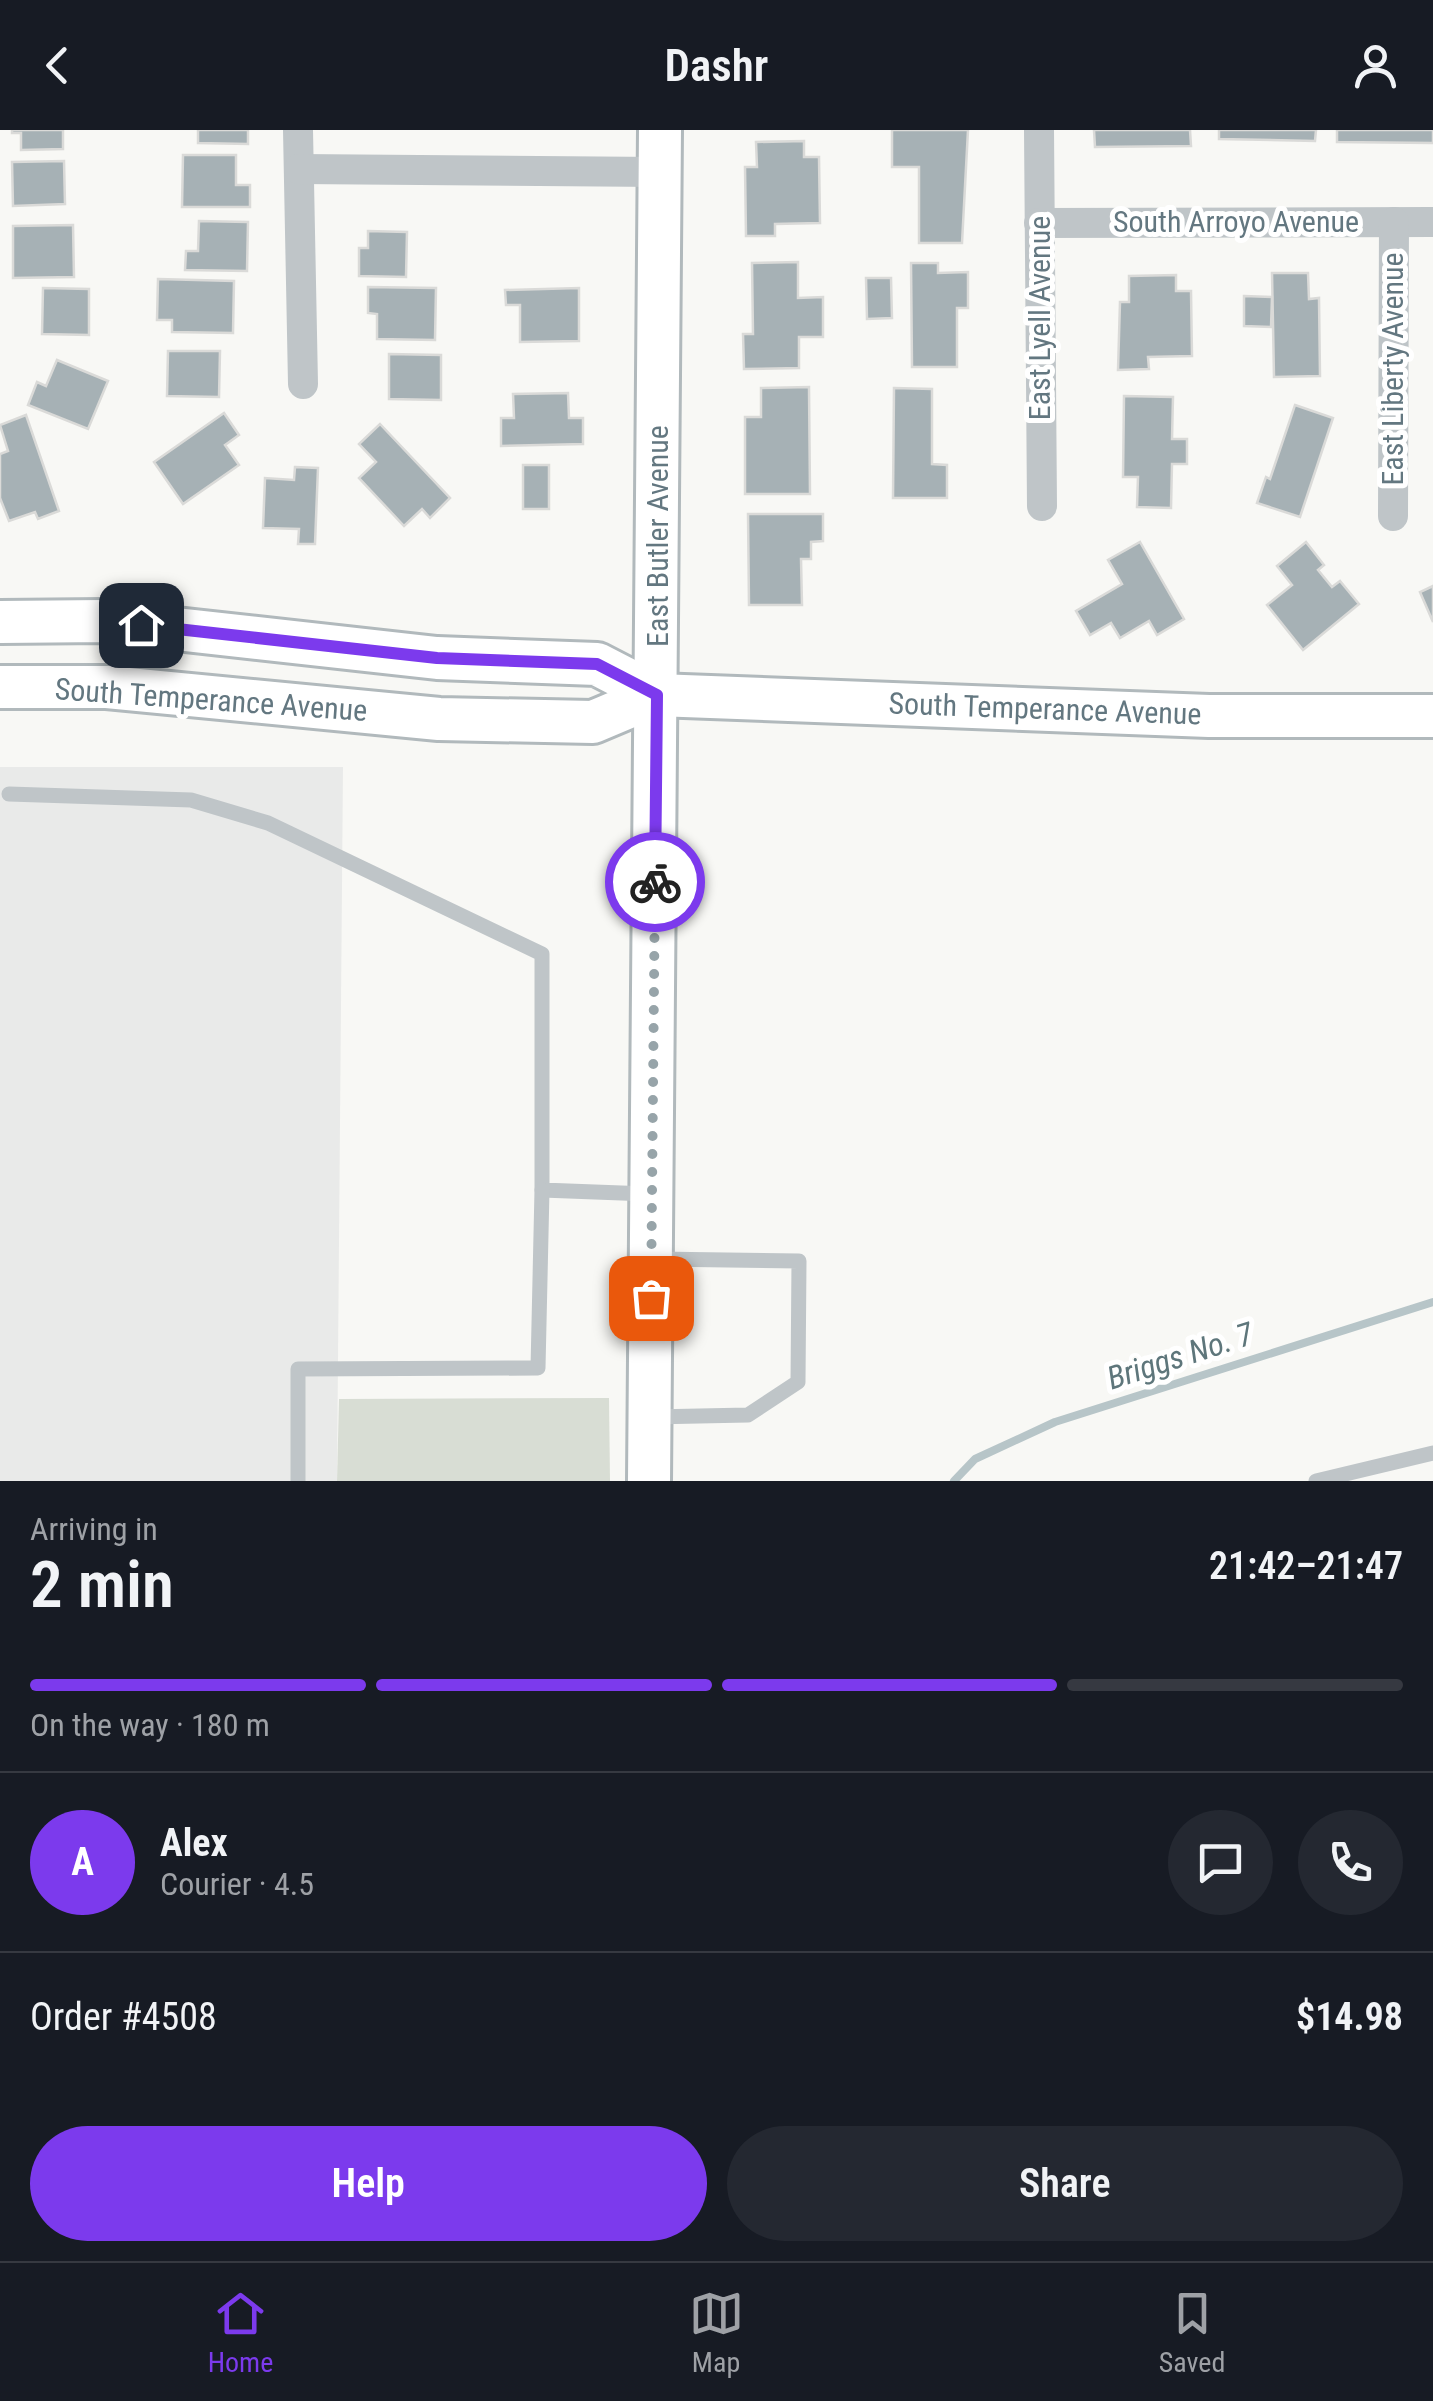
<!DOCTYPE html>
<html lang="en">
<head>
<meta charset="utf-8">
<style>
	body { margin:0; font-family:"Roboto Condensed",sans-serif; background:#242831; color:#f1f3f6; height:100vh; display:flex; flex-direction:column; font-size:38px; white-space:nowrap }
	* { box-sizing:border-box; margin:0 }
	p { font-size:32px; color:#9ea1a6 }
	.icon { flex:none; width:55px; height:55px; fill:none; stroke:currentColor; stroke-width:2; stroke-linecap:round; stroke-linejoin:round }
	.map { position:relative; height:1351px; overflow:hidden }
	.side { display:flex; flex-direction:column; background:#171b24; flex:1 }
	.side>* { flex:none }
	.pin { position:absolute; display:grid; place-items:center; width:85px; height:85px; color:#fff; margin:-42px; border-radius:20px; box-shadow:0 5px 15px #0006 }
	.courier { position:absolute; display:grid; place-items:center; width:100px; height:100px; margin:-50px; border:8px solid #7c3aed; border-radius:50%; background:#fff; color:#222; box-shadow:0 2px 12px #0007 }
	.overview em { font-style:normal; font-weight:600 }
	.overview div { display:flex; flex-direction:column-reverse }
	.overview { display:flex; align-items:center; justify-content:space-between; height:170px; padding:0 30px }
	h1 { font-size:65px; font-weight:600; line-height:75px }
	.bar { display:grid; grid-template-columns:repeat(4,1fr); gap:15px 10px; align-content:center; height:120px; padding:0 30px }
	.bar i { height:12px; border-radius:8px; background:#363941 }
	.bar .selected { background:#7c3aed }
	.bar p { grid-column:span 4 }
	.line { display:flex; align-items:center; gap:25px; padding:0 30px; border-top:2px solid #363941 }
	.line div { flex:1 }
	.round { display:grid; place-items:center; flex:none; width:105px; height:105px; border-radius:52px; background:#242831 }
	.action { display:flex; gap:20px; margin-top:auto; padding:20px 30px }
	.action a { flex:1; height:115px; border-radius:60px; background:#7c3aed; color:#fff; font-size:40px; font-weight:600; line-height:115px; text-align:center }
	.action a+a { background:#242831; color:#f1f3f6 }
	header { display:flex; justify-content:space-between; align-items:center; height:130px; padding:0 30px; background:#171b24; font-size:45px; font-weight:600 }
	.menu { display:flex; justify-content:space-around; align-items:center; height:140px; border-top:2px solid #363941; background:#171b24; font-size:28px; color:#9ea1a6 }
	.menu a { display:grid; justify-items:center; gap:5px }
	.menu .selected { color:#7c3aed }
	.map>svg:first-child { display:block }
	.built { fill:#e9eae9 }
	.green { fill:#d8ddd4 }
	.lines { fill:none; stroke-linecap:round; stroke-linejoin:round }
	.stream { stroke:#b7c5c8; stroke-width:8 }
	.building { fill:#a6b1b5; stroke:#dadad8; stroke-width:2.5 }
	.secondary-casing { stroke:#b1b9bc; stroke-width:48 }
	.lane { stroke:#bfc5c8; stroke-width:15 }
	.street { stroke:#bfc5c8; stroke-width:30 }
	.secondary { stroke:#fff; stroke-width:42 }
	.done { stroke:#97a4a9; stroke-width:10; stroke-dasharray:0 18 }
	.route { stroke:#7c3aed; stroke-width:12 }
	.labels { text-anchor:middle; stroke-width:10; stroke-linejoin:round; paint-order:stroke }
	.street-label { font-size:30px; fill:#637780; stroke:#fff }
	.water-label { font-size:32px; font-style:italic; fill:#5e767b; stroke:#fff }
</style>
</head>
<body>
<header><svg class="icon" aria-label="back" viewBox="0 0 24 24"><path d="M15 5l-7 7 7 7"/></svg>Dashr<svg class="icon" aria-label="person" viewBox="0 0 24 24"><circle cx="12" cy="8" r="4"/><path d="M4 21q1-7 8-7t8 7"/></svg></header>
<div class="map">
<svg width="1433" height="1351" viewBox="0 0 1433 1351">
	<rect width="100%" height="100%" fill="#f8f8f5"/>
	<polygon class="built" points="0,637 343,637 337,1351 0,1351"/>
	<polygon class="green" points="609,1268 610,1351 337,1351 339,1269"/>
	<g class="lines">
		<polyline class="stream" points="954,1351 975,1329 1055,1292 1433,1172"/>
	</g>
	<g class="building">
		<polygon points="12,0 63,0 63,19 21,20 21,3 12,3"/>
		<polygon points="198,0 248,0 248,14 198,13"/>
		<polygon points="892,0 968,0 962,113 919,113 919,37 892,37"/>
		<polygon points="1094,0 1190,0 1191,16 1095,17"/>
		<polygon points="1219,0 1316,0 1315,11 1219,9"/>
		<polygon points="1337,0 1433,0 1433,13 1337,12"/>
		<polygon points="804,11 804,27 819,27 820,93 775,94 775,106 746,106 745,37 757,37 756,12"/>
		<polygon points="183,25 236,25 236,55 250,55 250,77 182,77"/>
		<polygon points="64,31 65,74 13,76 12,32"/>
		<polygon points="199,91 248,92 247,141 185,140 186,121 198,121"/>
		<polygon points="73,95 74,147 13,148 13,96"/>
		<polygon points="368,101 407,102 406,147 359,146 359,118 368,118"/>
		<polygon points="798,132 798,168 823,167 823,207 799,207 799,238 744,239 743,204 753,204 752,133"/>
		<polygon points="911,133 938,133 938,143 968,142 968,178 957,178 957,237 912,237"/>
		<polygon points="1272,143 1308,143 1309,169 1319,168 1320,246 1274,247"/>
		<polygon points="1176,145 1176,161 1191,161 1192,226 1148,227 1149,239 1118,240 1120,172 1129,172 1129,146"/>
		<polygon points="866,148 891,148 892,188 867,189"/>
		<polygon points="158,149 234,151 233,203 172,202 172,190 157,190"/>
		<polygon points="368,157 436,158 435,210 377,209 377,184 368,183"/>
		<polygon points="43,158 89,159 89,205 42,204"/>
		<polygon points="579,158 579,211 520,212 520,175 506,175 505,160"/>
		<polygon points="1244,166 1272,167 1271,197 1244,196"/>
		<polygon points="168,221 220,221 219,267 167,266"/>
		<polygon points="389,224 441,225 441,270 389,269"/>
		<polygon points="57,230 108,251 88,299 28,275 37,252 46,256"/>
		<polygon points="809,257 810,364 745,364 745,287 761,287 761,258"/>
		<polygon points="894,258 932,259 932,334 947,335 947,368 893,368"/>
		<polygon points="568,263 569,288 583,288 583,314 501,316 501,288 514,288 513,264"/>
		<polygon points="1124,266 1173,267 1172,309 1187,309 1187,334 1172,334 1171,378 1137,377 1138,347 1123,347"/>
		<polygon points="1295,275 1333,288 1300,387 1257,373 1266,347 1270,349"/>
		<polygon points="224,283 239,305 225,315 239,335 183,374 154,332"/>
		<polygon points="26,285 59,381 38,389 35,382 9,391 0,368 0,324 8,321 0,295"/>
		<polygon points="380,294 450,368 430,388 422,379 404,396 359,348 376,332 359,314"/>
		<rect x="523" y="335" width="26" height="44"/>
		<polygon points="295,337 318,338 315,414 298,414 299,399 263,398 265,348 294,350"/>
		<polygon points="748,384 823,384 823,411 811,412 811,429 801,429 802,475 749,475"/>
		<polygon points="1140,412 1184,489 1157,505 1149,491 1120,508 1111,493 1090,505 1076,481 1122,454 1108,430"/>
		<polygon points="1306,412 1324,435 1318,440 1332,457 1340,451 1359,474 1303,520 1267,475 1292,455 1277,436"/>
		<polygon points="1433,456 1433,492 1420,462"/>
	</g>
	<g class="lines">
		<g class="secondary-casing">
			<g id="secondary">
				<polyline points="0,492 104,491 437,528 597,534 657,565 1209,586 1433,586"/>
				<polyline points="0,557 107,557 439,589 593,592 657,565"/>
				<polyline points="649,1351 660,0"/>
			</g>
		</g>
		<g class="lane">
			<polyline points="9,664 191,670 268,693 542,824 542,1060 648,1064"/>
			<polyline points="651,1287 748,1285 798,1252 799,1131 655,1129"/>
			<polyline points="298,1351 298,1239 538,1238 542,1060"/>
			<polyline points="1316,1351 1433,1323"/>
		</g>
		<g class="street">
			<polyline points="298,0 303,254"/>
			<polyline points="1039,0 1042,376"/>
			<polyline points="299,39 660,42"/>
			<polyline points="1039,93 1433,92"/>
			<polyline points="1393,386 1394,92"/>
		</g>
		<use href="#secondary" class="secondary"/>
	</g>
	<g class="lines">
		<polyline class="done" points="651,1168 655,752"/>
		<polyline class="route" points="141,495 437,528 597,534 657,565 655,752"/>
	</g>
	<g class="labels">
		<g class="street-label">
			<text x="1236" y="102">South Arroyo Avenue</text>
			<text transform="translate(1040 188) rotate(-90)" y="10">East Lyell Avenue</text>
			<text transform="translate(1393 239) rotate(-90)" y="10">East Liberty Avenue</text>
			<text transform="translate(658 406) rotate(-90)" y="10">East Butler Avenue</text>
			<text transform="translate(211 570) rotate(4)" y="10">South Temperance Avenue</text>
			<text transform="translate(1045 579) rotate(2)" y="10">South Temperance Avenue</text>
		</g>
		<g class="water-label">
			<text transform="translate(1180 1226) rotate(-18)" y="11">Briggs No. 7</text>
		</g>
	</g>
</svg>
<div class="pin" style="left:651px;top:1168px;background:#ea580c"><svg class="icon" aria-label="bag" viewBox="0 0 24 24"><path d="M5 8h14l-1 12H6zM9 8a3 3 0 0 1 6 0"/></svg></div>
<div class="pin" style="left:141px;top:495px;background:#1f2937"><svg class="icon" aria-label="home" viewBox="0 0 24 24"><path d="M3 11l9-7 9 7M6 9v11h12V9"/></svg></div>
<div class="courier" style="left:655px;top:752px"><svg class="icon" aria-label="bike" viewBox="0 0 24 24"><circle cx="6" cy="16" r="4"/><circle cx="18" cy="16" r="4"/><path d="M6 16l4-8h5l3 8M10 8l3 8H6M13 5h3"/></svg></div>
</div>
<section class="side">
<div class="overview"><div><h1>2 min</h1><p>Arriving in</p></div><em>21:42–21:47</em></div>
<div class="bar"><i class="selected"></i><i class="selected"></i><i class="selected"></i><i></i><p>On the way · 180 m</p></div>
<div class="line" style="height:180px"><b class="round" style="background:#7c3aed;color:#fff">A</b><div><b>Alex</b><p>Courier · 4.5</p></div><a class="round"><svg class="icon" aria-label="chat" viewBox="0 0 24 24"><path d="M4 5h16v11H9l-5 4z"/></svg></a><a class="round"><svg class="icon" aria-label="phone" viewBox="0 0 24 24"><path d="M5 4h4l2 5-3 2q2 4 5 5l2-3 5 2v4C11 20 4 13 5 4z"/></svg></a></div>
<div class="line" style="height:130px"><div>Order #4508</div><b>$14.98</b></div>
<div class="action"><a>Help</a><a>Share</a></div>
</section>
<nav class="menu">
<a class="selected"><svg class="icon" aria-label="home" viewBox="0 0 24 24"><path d="M3 11l9-7 9 7M6 9v11h12V9"/></svg>Home</a>
<a><svg class="icon" aria-label="map" viewBox="0 0 24 24"><path d="M3 6l6-2 6 2 6-2v14l-6 2-6-2-6 2zM9 4v14M15 6v14"/></svg>Map</a>
<a><svg class="icon" aria-label="saved" viewBox="0 0 24 24"><path d="M7 4h10v16l-5-4-5 4z"/></svg>Saved</a>
</nav>
</body>
</html>
